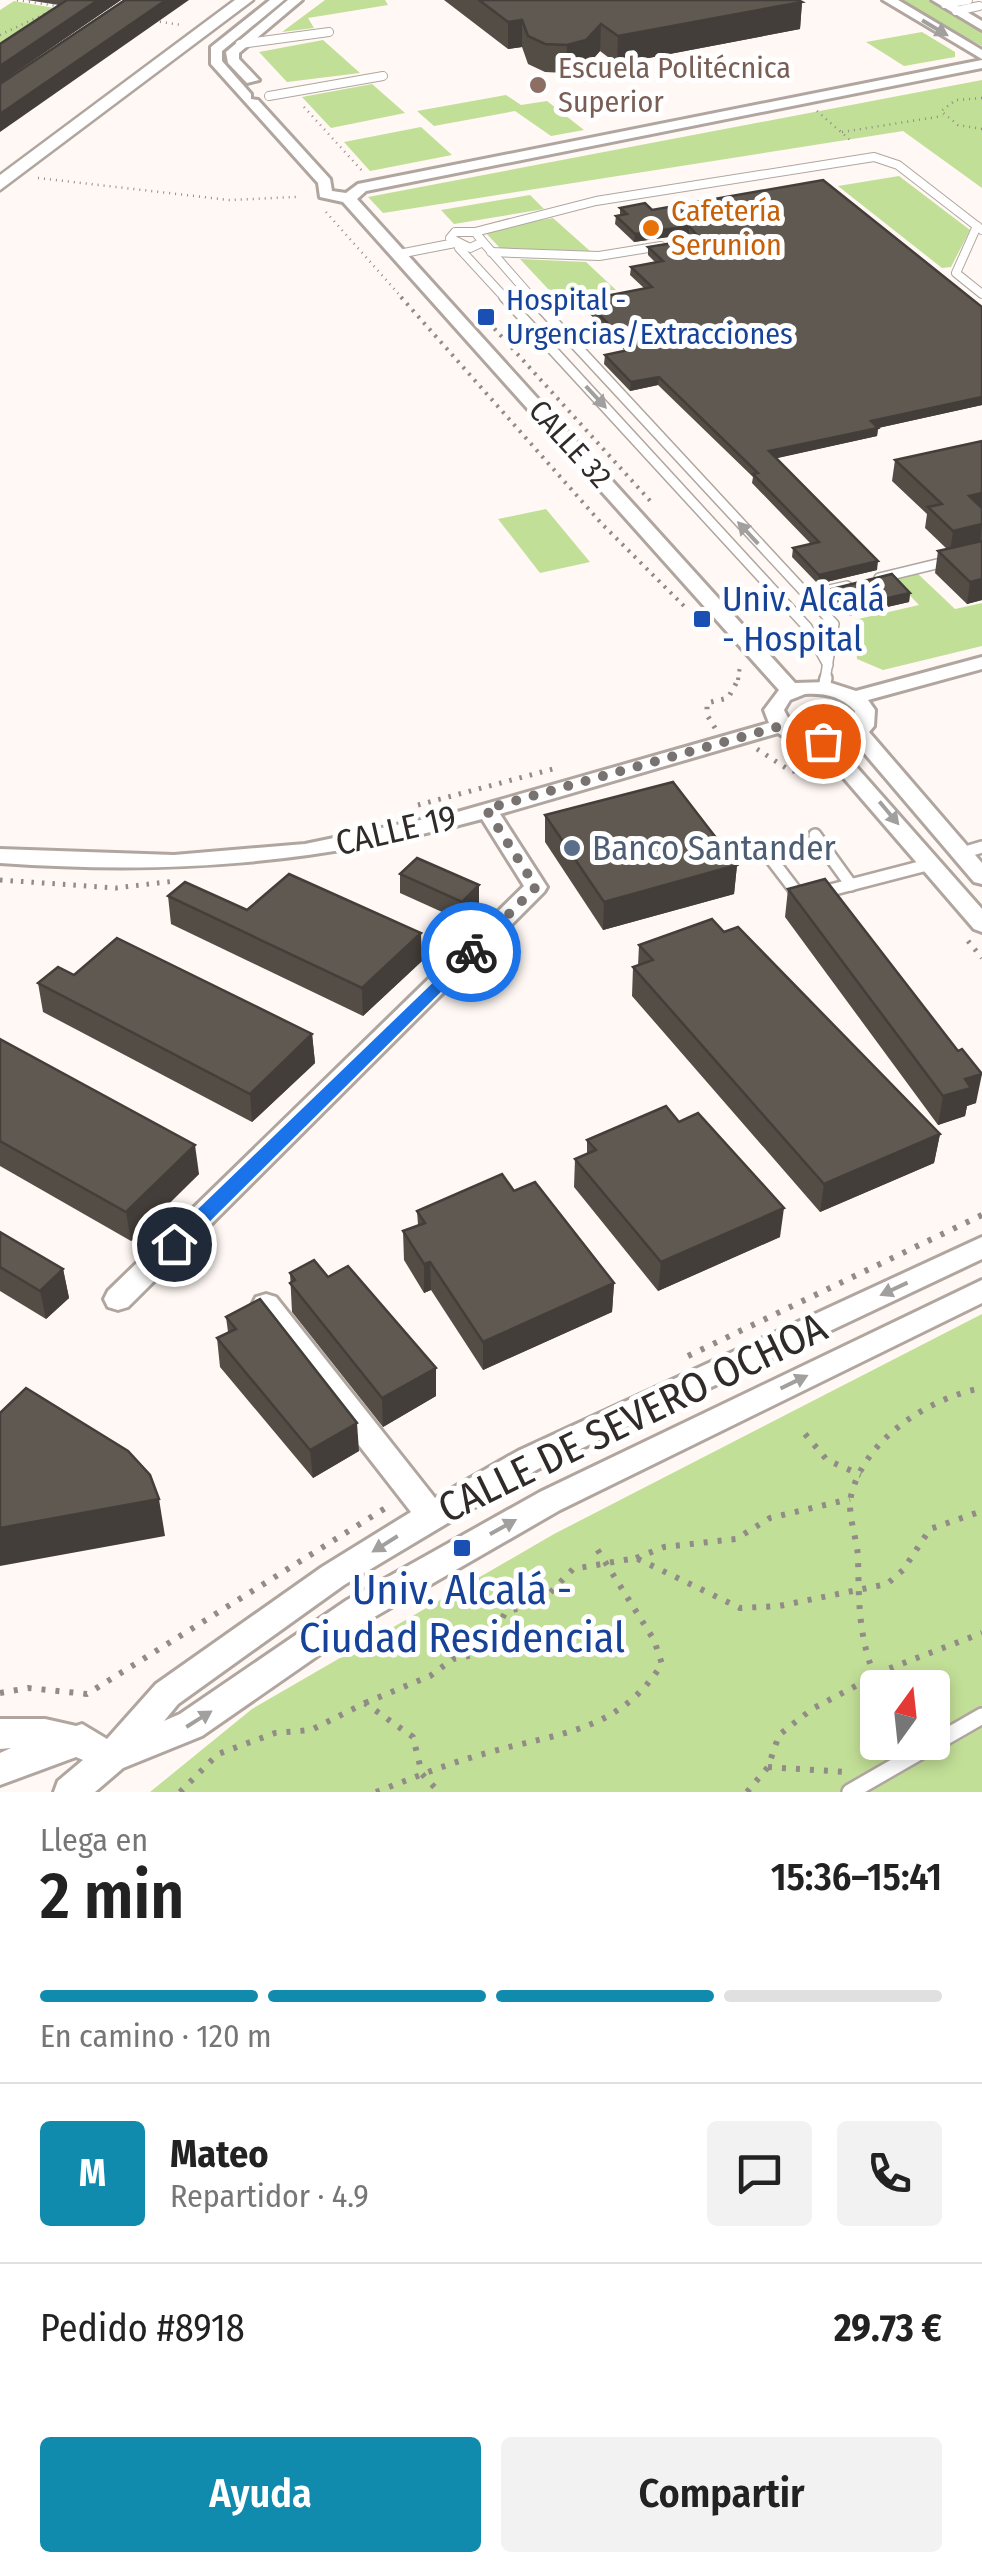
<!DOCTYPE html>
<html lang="es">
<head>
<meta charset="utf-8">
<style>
	body { margin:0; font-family:"Fira Sans Condensed",sans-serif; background:#f2f2f2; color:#222; height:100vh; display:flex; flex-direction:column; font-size:38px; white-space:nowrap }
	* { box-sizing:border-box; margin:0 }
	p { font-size:32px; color:#767676 }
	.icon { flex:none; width:55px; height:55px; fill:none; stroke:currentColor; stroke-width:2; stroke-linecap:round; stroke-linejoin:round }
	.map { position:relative; height:1792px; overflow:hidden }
	.side { display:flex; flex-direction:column; background:#fff; flex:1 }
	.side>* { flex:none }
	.needle { width:65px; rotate:15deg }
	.controls { position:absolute; left:860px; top:1670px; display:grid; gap:20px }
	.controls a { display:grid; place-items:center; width:90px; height:90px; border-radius:10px; background:#fff; box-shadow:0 5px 15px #0003; font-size:50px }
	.pin { position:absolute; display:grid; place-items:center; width:85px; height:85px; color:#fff; margin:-42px; border:5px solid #fff; border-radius:50%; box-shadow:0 2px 10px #0007 }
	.courier { position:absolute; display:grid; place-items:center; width:100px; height:100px; margin:-50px; border:8px solid #1a73e8; border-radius:50%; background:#fff; color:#222; box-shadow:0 2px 12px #0007 }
	.summary em { font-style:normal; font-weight:600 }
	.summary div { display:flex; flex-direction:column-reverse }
	.summary { display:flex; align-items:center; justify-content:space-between; height:170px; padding:0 40px }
	h1 { font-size:65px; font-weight:600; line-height:75px }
	.bar { display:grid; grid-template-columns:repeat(4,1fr); gap:15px 10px; align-content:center; height:120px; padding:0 40px }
	.bar i { height:12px; border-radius:8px; background:#e0e0e0 }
	.bar .current { background:#108bad }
	.bar p { grid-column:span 4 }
	.line { display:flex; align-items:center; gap:25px; padding:0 40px; border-top:2px solid #e0e0e0 }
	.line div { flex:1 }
	.round { display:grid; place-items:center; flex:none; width:105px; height:105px; border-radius:10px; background:#f2f2f2 }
	.action { display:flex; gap:20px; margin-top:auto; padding:20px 40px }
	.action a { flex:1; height:115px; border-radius:10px; background:#108bad; color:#fff; font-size:40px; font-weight:600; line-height:115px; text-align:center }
	.action a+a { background:#f2f2f2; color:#222 }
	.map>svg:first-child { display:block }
	.green { fill:#c2df97; fill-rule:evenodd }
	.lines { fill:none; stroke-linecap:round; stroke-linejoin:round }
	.service-far3-casing { stroke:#b0a69f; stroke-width:10 }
	.service-far2-casing { stroke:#b0a69f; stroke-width:12 }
	.service-far1-casing { stroke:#b0a69f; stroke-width:16 }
	.service-casing { stroke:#b0a69f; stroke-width:20 }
	.minor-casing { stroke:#b0a69f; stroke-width:6 }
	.tertiary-casing { stroke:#b0a69f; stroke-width:5 }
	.path-far3 { stroke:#928c89; stroke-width:2.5; stroke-dasharray:1 5; stroke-linecap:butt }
	.path-far2 { stroke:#928c89; stroke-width:4; stroke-dasharray:2.5 6; stroke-linecap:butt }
	.path-far1 { stroke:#928c89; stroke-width:5; stroke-dasharray:2.5 8; stroke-linecap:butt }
	.path { stroke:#928c89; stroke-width:6; stroke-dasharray:4 10; stroke-linecap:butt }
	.service-far3 { stroke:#fff; stroke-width:8 }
	.service-far2 { stroke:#fff; stroke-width:9 }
	.service-far1 { stroke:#fff; stroke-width:11 }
	.service { stroke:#fff; stroke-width:15 }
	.minor { fill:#fff; fill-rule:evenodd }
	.tertiary { fill:#fff; fill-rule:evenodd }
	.wall { fill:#534d46 }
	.shaded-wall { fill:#433e39 }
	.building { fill:#605951; stroke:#433e39; stroke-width:2.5 }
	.oneway { fill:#a2a09f }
	.route { fill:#1a73e8 }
	.done { stroke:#787370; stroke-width:10; stroke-dasharray:0 18 }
	.education-dot { fill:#8d6e63; stroke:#fff; stroke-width:4 }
	.food-dot { fill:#e8710a; stroke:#fff; stroke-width:4 }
	.transit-dot { fill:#1a4fb4; stroke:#fff; stroke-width:4 }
	.service-dot { fill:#5c6f8a; stroke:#fff; stroke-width:4 }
	.labels { text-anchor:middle; stroke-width:10; stroke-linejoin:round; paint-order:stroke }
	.far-education-label { font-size:30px; fill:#785e54; stroke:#fff; text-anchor:start }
	.far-food-label { font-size:30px; fill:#c56008; stroke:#fff; text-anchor:start }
	.far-transit-label { font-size:30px; fill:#164399; stroke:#fff; text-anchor:start }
	.far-street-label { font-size:30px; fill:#302b29; stroke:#fff }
	.transit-label { font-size:35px; fill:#164399; stroke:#fff; text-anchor:start }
	.street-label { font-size:35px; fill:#302b29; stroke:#fff }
	.service-label { font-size:35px; fill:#4e5e75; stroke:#fff; text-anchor:start }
	.near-street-label { font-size:42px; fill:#302b29; stroke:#fff }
	.near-transit-label { font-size:42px; fill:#164399; stroke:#fff }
</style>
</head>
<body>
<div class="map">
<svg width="982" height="1792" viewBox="0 0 982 1792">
	<rect width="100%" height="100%" fill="#fff8f4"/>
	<g class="green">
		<polygon points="325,0 385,0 388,5 308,18 314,28 282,32"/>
		<polygon points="895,0 928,0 982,31 982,46"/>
		<polygon points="14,1 60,9 0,48 0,10"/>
		<polygon points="922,32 955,52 955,57 904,66 866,42"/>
		<polygon points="323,40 360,73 287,82 259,52"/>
		<polygon points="982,80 982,188 903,131 383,213 368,197"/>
		<polygon points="372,84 405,113 331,128 302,97"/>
		<polygon points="506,95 521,105 547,101 584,130 551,136 515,111 434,126 417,111"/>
		<polygon points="421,127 452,155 370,171 344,142"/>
		<polygon points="899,176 970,230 951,267 942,268 838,186"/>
		<polygon points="530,195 544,209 454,224 441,210"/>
		<polygon points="553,218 590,251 500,248 483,230"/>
		<polygon points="520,259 586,262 616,290 550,291"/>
		<polygon points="546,509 590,562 540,573 498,519"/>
		<polygon points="917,573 955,609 982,603 982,646 883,670 857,659 854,620 919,605 893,578"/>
		<path d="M982 1314V1792H150L252 1709 554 1534ZM878 1688H932V1742H878Z"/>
	</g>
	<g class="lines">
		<g class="service-far3-casing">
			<g id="service-far3">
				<polyline points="945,4 968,0"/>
				<polyline points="956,11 979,6"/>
				<polyline points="240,44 329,32"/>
				<polyline points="269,96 383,76"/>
				<polyline points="977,226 956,273 982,294"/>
				<polygon points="455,232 475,232 483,242 470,248 450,238"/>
				<polyline points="475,232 596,201 874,157 898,165 982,230"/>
				<polyline points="483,242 533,299"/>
				<polyline points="459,248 506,299"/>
				<polyline points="491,252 599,256 661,246"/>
				<polyline points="399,254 455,243"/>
			</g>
		</g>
		<g class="service-far2-casing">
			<g id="service-far2">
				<polyline points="504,297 807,627 828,665"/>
				<polyline points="531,297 834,624 825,680"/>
				<polyline points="879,578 949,561"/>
				<polyline points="807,595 847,586"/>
			</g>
		</g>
		<g class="service-far1-casing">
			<g id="service-far1">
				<polyline points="824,688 826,678"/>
				<polyline points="815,835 851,885"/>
				<polyline points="763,848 801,898"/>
				<polyline points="962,853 982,847"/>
				<polyline points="819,893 931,864"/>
			</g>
		</g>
		<g class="service-casing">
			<polyline id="service" points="850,1792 982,1716"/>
		</g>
		<g class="minor-casing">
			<g id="minor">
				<path d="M270 0H284L222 51V61L251 94V99L258 100 330 179 332 191 346 193 358 184 982 60V68L366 191 357 199 795 683 828 682 856 691 982 657V669L868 700 875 710 874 726 869 732 982 863V884L974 882 854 741 838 746 982 909V932L974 929 817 747 792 742 778 733 500 814 547 887 544 892 128 1307 118 1310 108 1307 104 1299 108 1291 524 886 482 819C315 864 172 875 0 863V849L174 855 305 844 454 813 769 723 764 710 779 690 343 202 320 197 318 183 211 64V47ZM805 694C825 693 840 696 855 711L854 724C831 742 796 739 784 710L790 700Z"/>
				<polygon points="288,0 302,0 239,53 239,59 259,80 247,83 228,63 226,52"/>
				<polygon points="883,0 898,0 982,50 982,59"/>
				<polygon points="932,0 947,0 982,21 982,30"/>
				<polygon points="982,1237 982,1259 538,1469 344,1585 178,1704 164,1721 180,1714 347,1600 540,1492 982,1280 982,1303 560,1510 369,1620 202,1736 123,1768 95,1792 54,1792 58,1781 83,1760 76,1757 0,1785 0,1753 11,1748 0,1749 0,1719 45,1719 76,1726 82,1724 107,1739 156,1684 322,1567 411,1512 256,1313 252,1305 256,1297 266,1294 276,1297 435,1498 518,1451"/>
			</g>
		</g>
		<g class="tertiary-casing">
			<polygon id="tertiary" points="235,0 253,0 0,190 0,175"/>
		</g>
		<g class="path-far3">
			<polyline points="17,0 64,7"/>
			<polyline points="154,21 182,25"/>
			<polyline points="0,35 57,8"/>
			<polyline points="982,98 956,100 941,111 958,125 982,129"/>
			<polyline points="304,107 364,173"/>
			<polyline points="817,111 850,140"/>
			<polyline points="842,132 943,116"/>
			<polyline points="38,178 229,200 296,197"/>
			<polyline points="326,212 403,299"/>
			<polyline points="569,297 574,299"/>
		</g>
		<g class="path-far2">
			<polyline points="401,297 602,524 685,607"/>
			<polyline points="569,297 589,306"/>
			<polyline points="483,316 653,504"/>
			<polyline points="738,680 740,666"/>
		</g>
		<g class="path-far1">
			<polyline points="715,728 707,715 707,703 728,698 739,678"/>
			<polyline points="757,749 789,770 828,778"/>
			<polyline points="418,805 553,769"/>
			<polyline points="0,880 116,888 175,881"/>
			<polyline points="968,941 982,958"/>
		</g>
		<g class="path">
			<polyline points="688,1356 982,1215"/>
			<polyline points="805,1434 827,1460 861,1475"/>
			<polyline points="636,1558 664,1547 736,1539 770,1518 850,1499"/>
			<path d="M875 1677C858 1635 859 1601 858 1557 857 1538 847 1514 851 1496 864 1439 929 1398 982 1388"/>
			<polyline points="0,1693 28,1688 87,1694 392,1504"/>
			<polyline points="365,1703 430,1676 453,1659 474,1655 491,1639 505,1613 544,1599 573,1569 636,1558 740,1608 779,1606 887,1584 903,1570 930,1529 982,1511"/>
			<polyline points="768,1767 847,1772"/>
			<polyline points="180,1792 218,1754 275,1733 311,1730 365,1703 413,1737 422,1774 439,1792"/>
			<path d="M376 1792C413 1778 449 1763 487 1753 559 1732 618 1733 662 1664L654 1640 597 1549"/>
			<polyline points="747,1792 768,1767 779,1735 812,1709 888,1669 982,1633"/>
		</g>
		<use href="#service-far3" class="service-far3"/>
		<use href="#service-far2" class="service-far2"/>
		<use href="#service-far1" class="service-far1"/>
		<use href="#service" class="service"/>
		<use href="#minor" class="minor"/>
		<use href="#tertiary" class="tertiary"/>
	</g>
	<g class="wall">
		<polygon points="27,0 121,0 0,83 59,5"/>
		<polygon points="444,0 798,0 802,2 800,29 617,64 600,51 586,67 566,73 545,72 528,64 522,47 508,49"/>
		<polygon points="620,208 652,210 982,307 982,405 878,428 877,436 776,458 877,570 818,584 792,557 793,548 811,544 752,483 753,477 658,385 630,391 604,364 605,355 625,351 585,309 585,300 645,289 630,275 631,267 655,262 648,255 648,247 691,240 693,238 689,234 634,242 615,224 616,216 620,215"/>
		<polygon points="982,441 982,600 967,604 935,573 938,551 947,549 925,528 927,514 892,481 895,460"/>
		<polygon points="832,589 910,593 909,602 848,616 830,598"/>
		<polygon points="545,815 737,865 734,894 603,930 545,842"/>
		<polygon points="400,874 479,905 462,921 400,893"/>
		<polygon points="788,889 976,1103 967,1106 965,1116 938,1125 785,917"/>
		<polygon points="168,896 247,910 422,961 363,1016 171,924"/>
		<polygon points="639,945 940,1134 934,1163 820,1212 632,996 633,967 638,966"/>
		<polygon points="74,975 312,1034 315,1063 252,1122 43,1012 38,983"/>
		<polygon points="0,1039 199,1174 131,1241 0,1166"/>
		<polygon points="679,1122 780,1237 658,1291 574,1187 575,1159 587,1154 587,1140"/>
		<polygon points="514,1191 614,1283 612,1312 483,1370 431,1290 424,1293 404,1260 403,1231 418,1225 417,1211"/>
		<polygon points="0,1232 63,1269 69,1298 46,1319 0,1291"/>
		<polygon points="290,1273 328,1277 436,1368 436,1396 383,1427 292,1312"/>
		<polygon points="226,1317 359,1451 313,1478 220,1367 217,1338 228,1332"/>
	</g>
	<g class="shaded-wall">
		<polygon points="98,0 121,0 0,83 0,66"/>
		<polygon points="166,0 189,0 0,132 0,114"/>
		<polygon points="802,2 800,29 617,64 618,36"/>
		<polygon points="522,20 522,47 508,49 508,22"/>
		<polygon points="601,24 600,51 586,67 566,73 567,45"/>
		<polygon points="689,226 689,234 634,242 635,234"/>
		<polygon points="659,377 658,385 630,391 631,382"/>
		<polygon points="982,397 982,405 878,428 877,436 769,460 769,451 871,421"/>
		<polygon points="982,493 982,513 969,496"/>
		<polygon points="982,524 980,545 950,552 953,531"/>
		<polygon points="878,561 877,570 818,584 819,575"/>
		<polygon points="982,579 982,600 967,604 970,582"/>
		<polygon points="910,593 909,602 848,616 849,607"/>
		<polygon points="737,865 734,894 603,930 604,902"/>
		<polygon points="479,885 479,905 462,921 462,902"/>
		<polygon points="421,933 422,961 363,1016 362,988"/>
		<polygon points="312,1034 315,1063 252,1122 250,1094"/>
		<polygon points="982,1074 976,1103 967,1106 965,1116 938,1125 943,1096 965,1079"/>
		<polygon points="940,1134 934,1163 820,1212 824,1184"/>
		<polygon points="195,1145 199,1174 131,1241 126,1212"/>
		<polygon points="784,1208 780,1237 658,1291 661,1262"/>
		<polygon points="430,1262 431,1290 424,1293 424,1264"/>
		<polygon points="63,1269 69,1298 46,1319 40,1291"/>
		<polygon points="614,1283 612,1312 483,1370 483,1342"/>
		<polygon points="436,1368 436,1396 383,1427 382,1398"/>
		<polygon points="357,1423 359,1451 313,1478 310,1450"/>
		<polygon points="159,1499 165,1536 0,1566 0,1528"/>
	</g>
	<g class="building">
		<polygon points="67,0 98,0 0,66 0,44"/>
		<polygon points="125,0 166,0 0,114 0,84"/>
		<polygon points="479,0 798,0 802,2 618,36 601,24 586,40 567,45 545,44 528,36 522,20 508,22"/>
		<polygon points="823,180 982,307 982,397 871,421 878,428 769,451 878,561 819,575 793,548 819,542 753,474 758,473 659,377 631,382 605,355 633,349 585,300 652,287 631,267 663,261 648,247 691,240 697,235 689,226 635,234 616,216 627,214 620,208 645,203 652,210"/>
		<polygon points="982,441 982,493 969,496 982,508 982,524 953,531 928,507 942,504 895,460"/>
		<polygon points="982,541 982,579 970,582 938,551"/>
		<polygon points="892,574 910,593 849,607 832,589"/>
		<polygon points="673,782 737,865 604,902 545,815"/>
		<polygon points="417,858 479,885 462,902 400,874"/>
		<polygon points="289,874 421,933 362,988 168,896 185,882 247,910"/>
		<polygon points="825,879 958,1051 962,1049 982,1074 965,1079 971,1088 943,1096 788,889"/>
		<polygon points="712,919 724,932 738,927 940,1134 824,1184 633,967 653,960 639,945"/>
		<polygon points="117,938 312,1034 250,1094 38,983 58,967 74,975"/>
		<polygon points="0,1039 195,1145 126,1212 0,1141"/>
		<polygon points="666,1106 679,1122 698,1113 784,1208 661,1262 575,1159 596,1150 587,1140"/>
		<polygon points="502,1174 514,1191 535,1182 614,1283 483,1342 430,1262 424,1264 403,1231 425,1223 417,1211"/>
		<polygon points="0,1232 63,1269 40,1291 0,1267"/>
		<polygon points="314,1260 328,1277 348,1266 436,1368 382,1398 290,1283 295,1280 290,1273"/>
		<polygon points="260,1299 357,1423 310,1450 217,1338 236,1329 226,1317"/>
		<polygon points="26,1388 128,1451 150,1475 159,1499 0,1528 0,1413"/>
	</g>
	<defs><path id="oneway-solid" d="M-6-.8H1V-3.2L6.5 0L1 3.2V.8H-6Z" transform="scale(2.5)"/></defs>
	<g class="oneway">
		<use href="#oneway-solid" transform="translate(935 28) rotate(31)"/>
		<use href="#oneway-solid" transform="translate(596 397) rotate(47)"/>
		<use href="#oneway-solid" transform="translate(748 533) rotate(-133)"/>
		<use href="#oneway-solid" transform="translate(889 813) rotate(50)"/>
		<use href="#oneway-solid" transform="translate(894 1289) rotate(155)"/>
		<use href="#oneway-solid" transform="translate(794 1382) rotate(-26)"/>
		<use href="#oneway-solid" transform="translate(503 1527) rotate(-29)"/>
		<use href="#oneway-solid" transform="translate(385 1544) rotate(148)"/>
		<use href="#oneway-solid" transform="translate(199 1719) rotate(-32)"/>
	</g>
	<polygon class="route" points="471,946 477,948 477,956 181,1250 167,1250 167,1239"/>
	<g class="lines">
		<polyline class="done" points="471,952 536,887 486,809 781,726 799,737 823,741"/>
	</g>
	<circle class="education-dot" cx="538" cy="85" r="10"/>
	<circle class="food-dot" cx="651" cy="228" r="10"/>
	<g class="transit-dot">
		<rect x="476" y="307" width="20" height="20" rx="5"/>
		<rect x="692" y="609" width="20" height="20" rx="5"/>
		<rect x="452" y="1538" width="20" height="20" rx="5"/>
	</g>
	<circle class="service-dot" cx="572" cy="848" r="10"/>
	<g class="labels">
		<g class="far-education-label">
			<text x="558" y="78">Escuela Politécnica<tspan x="558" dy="34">Superior</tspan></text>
		</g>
		<g class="far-food-label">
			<text x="671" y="221">Cafetería<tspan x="671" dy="34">Serunion</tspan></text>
		</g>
		<g class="far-transit-label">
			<text x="506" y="310">Hospital -<tspan x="506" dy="34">Urgencias/Extracciones</tspan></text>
		</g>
		<g class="far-street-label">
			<text transform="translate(570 444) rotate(48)" y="10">CALLE 32</text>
		</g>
		<g class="transit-label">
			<text x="722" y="611">Univ. Alcalá<tspan x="722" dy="40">- Hospital</tspan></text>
		</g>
		<g class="street-label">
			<text transform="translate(396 830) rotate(-13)" y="12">CALLE 19</text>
		</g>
		<g class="service-label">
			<text x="592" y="860">Banco Santander</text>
		</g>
		<g class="near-street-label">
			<text transform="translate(632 1417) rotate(-26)" y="15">CALLE DE SEVERO OCHOA</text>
		</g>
		<g class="near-transit-label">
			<text x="462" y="1604">Univ. Alcalá -<tspan x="462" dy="48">Ciudad Residencial</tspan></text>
		</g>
	</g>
</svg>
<div class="controls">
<a><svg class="needle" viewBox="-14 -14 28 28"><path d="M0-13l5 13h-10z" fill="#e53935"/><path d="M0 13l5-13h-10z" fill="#767676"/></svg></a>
</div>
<div class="pin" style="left:823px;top:741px;background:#ea580c"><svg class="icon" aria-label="bag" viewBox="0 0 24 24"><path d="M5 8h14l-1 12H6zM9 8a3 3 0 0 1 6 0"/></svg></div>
<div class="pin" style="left:174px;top:1244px;background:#1f2937"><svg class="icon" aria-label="home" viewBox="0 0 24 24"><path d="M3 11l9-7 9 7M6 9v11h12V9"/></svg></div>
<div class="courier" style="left:471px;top:952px"><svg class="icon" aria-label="bike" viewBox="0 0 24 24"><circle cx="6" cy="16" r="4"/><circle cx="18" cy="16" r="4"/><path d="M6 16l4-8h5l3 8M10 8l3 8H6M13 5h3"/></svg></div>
</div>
<section class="side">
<div class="summary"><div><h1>2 min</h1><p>Llega en</p></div><em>15:36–15:41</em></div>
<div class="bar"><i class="current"></i><i class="current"></i><i class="current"></i><i></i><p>En camino · 120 m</p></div>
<div class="line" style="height:180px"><b class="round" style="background:#108bad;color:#fff">M</b><div><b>Mateo</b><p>Repartidor · 4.9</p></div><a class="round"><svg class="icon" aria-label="chat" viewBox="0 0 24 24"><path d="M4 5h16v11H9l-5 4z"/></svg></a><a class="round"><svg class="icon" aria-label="phone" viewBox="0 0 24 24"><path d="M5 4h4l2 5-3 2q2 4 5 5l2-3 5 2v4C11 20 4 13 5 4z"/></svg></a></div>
<div class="line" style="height:130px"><div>Pedido #8918</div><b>29.73 €</b></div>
<div class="action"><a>Ayuda</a><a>Compartir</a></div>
</section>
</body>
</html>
